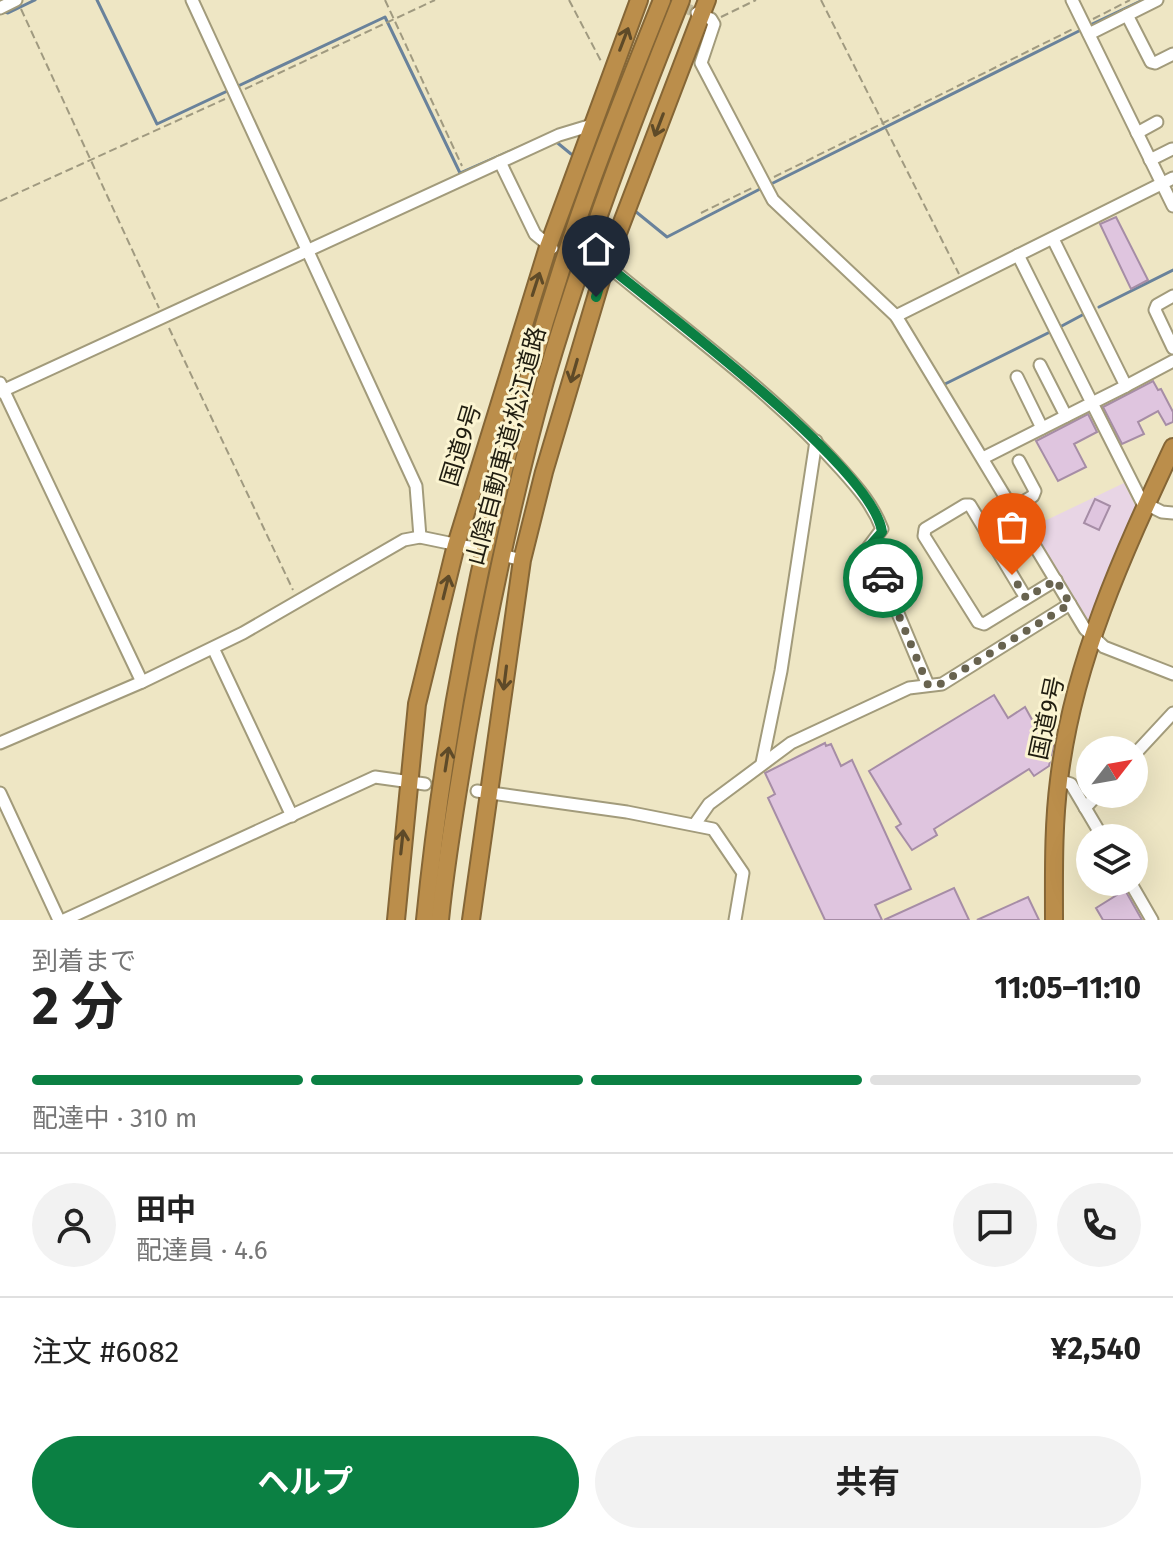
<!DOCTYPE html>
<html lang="ja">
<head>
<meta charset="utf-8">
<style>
	body { margin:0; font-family:"Fira Sans","Noto Sans JP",sans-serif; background:#f2f2f2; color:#222; height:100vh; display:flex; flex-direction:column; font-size:30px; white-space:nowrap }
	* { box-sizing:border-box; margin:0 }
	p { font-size:26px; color:#767676 }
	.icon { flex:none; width:44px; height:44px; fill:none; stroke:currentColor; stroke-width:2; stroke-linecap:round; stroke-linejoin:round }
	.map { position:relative; height:920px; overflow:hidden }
	.panel { display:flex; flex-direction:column; background:#fff; flex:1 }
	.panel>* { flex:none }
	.needle { width:52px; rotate:59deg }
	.controls { position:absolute; left:1076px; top:736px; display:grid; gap:16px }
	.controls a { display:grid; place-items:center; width:72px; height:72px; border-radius:50%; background:#fff; box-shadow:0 8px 32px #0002; font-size:40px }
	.pin { position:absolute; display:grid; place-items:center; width:68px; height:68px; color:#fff; margin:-82px -34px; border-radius:50% 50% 50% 0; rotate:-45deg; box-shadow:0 0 8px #0007 }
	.pin .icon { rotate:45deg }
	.courier { position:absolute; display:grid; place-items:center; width:80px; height:80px; margin:-40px; border:6px solid #0b8043; border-radius:50%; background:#fff; color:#222; box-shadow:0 2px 10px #0007 }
	.headline em { font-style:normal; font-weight:700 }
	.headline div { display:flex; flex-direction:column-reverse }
	.headline { display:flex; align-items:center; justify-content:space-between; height:136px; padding:0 32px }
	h1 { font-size:52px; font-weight:700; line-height:60px }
	.bar { display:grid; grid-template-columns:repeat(4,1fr); gap:12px 8px; align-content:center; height:96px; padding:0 32px }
	.bar i { height:10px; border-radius:6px; background:#e0e0e0 }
	.bar .current { background:#0b8043 }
	.bar p { grid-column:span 4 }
	.line { display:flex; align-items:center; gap:20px; padding:0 32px; border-top:2px solid #e0e0e0 }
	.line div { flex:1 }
	.round { display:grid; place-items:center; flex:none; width:84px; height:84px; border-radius:42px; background:#f2f2f2 }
	.cta { display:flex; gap:16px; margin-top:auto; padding:16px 32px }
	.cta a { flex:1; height:92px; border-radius:48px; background:#0b8043; color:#fff; font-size:32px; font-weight:700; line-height:92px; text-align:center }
	.cta a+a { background:#f2f2f2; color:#222 }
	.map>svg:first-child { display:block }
	.commercial { fill:#e8d5e5 }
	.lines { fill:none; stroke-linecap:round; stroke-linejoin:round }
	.stream { stroke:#69829b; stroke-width:3 }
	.building { fill:#dfc5df; stroke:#a68da6; stroke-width:2 }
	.minor-tunnel { stroke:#c5bea0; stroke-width:11; stroke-dasharray:11 5.5; stroke-linecap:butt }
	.minor-casing { stroke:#a29b7b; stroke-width:15 }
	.highway-casing { stroke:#856636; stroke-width:20 }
	.path { stroke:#a09a80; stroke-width:2; stroke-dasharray:8 4; stroke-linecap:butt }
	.minor { stroke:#fff; stroke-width:11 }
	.highway { stroke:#bb8e4b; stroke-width:16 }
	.oneway { stroke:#5e4a28 }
	.done { stroke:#68634f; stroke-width:8; stroke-dasharray:0 14.4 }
	.route { stroke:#0b8043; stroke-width:10 }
	.labels { text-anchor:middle; stroke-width:6; stroke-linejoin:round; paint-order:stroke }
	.street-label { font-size:24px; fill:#201d10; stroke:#fbf4d1 }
</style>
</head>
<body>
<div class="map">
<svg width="1173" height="920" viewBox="0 0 1173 920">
	<rect width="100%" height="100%" fill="#eee6c4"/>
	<polygon class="commercial" points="1124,483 1136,507 1088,621 1032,527"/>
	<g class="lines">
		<g class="stream">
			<polyline points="97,0 157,124 385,17 460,173 547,135"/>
			<polyline points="3,11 8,13 35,0"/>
			<polyline points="1088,26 1143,0"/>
			<polyline points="554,140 571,154"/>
			<polyline points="769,185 1081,30"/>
			<polyline points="635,211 667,237 762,188"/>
			<polyline points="1099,307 1173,270"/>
			<polyline points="1058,328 1086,313"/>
			<polyline points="945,384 1052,331"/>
		</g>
	</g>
	<g class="building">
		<polygon points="1116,217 1148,280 1131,289 1100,224"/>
		<polygon points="1153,381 1158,390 1161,389 1173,412 1173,422 1166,425 1158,411 1138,422 1144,434 1122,444 1103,407"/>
		<polygon points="1088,414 1097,432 1074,444 1086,467 1058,481 1036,441"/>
		<polygon points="1095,499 1110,506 1099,530 1084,523"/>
		<polygon points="994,695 1008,718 1025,707 1047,747 1053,746 1049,766 1034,776 1029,769 934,829 937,835 912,850 896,827 901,824 869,771"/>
		<polygon points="825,743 826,746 831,744 841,766 852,760 911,889 875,905 882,920 825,920 768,798 775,794 765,773"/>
		<polygon points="954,888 969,920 884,920"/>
		<polygon points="1125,890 1142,920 1103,920 1096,908"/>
		<polygon points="1028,897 1039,920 977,920"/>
	</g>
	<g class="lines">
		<polyline class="minor-tunnel" points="666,0 695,12"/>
		<g class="minor-casing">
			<g id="minor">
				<polyline points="192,0 416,486 420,537"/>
				<polyline points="1072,0 1173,206"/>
				<polyline points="0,8 16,0"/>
				<polyline points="697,13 711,19 714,24 701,63 773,200 896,316 1085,629 1104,647 1173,674"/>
				<polyline points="1127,15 1151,62 1155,63 1173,54"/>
				<polyline points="1089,34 1157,0"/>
				<polyline points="1137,133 1157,122"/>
				<polyline points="1150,160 1172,149"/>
				<polyline points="500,162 535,234 552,248"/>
				<polyline points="1053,239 1126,386 1173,361"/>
				<path d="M592 262 613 270C690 334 774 394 841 469 858 488 873 505 882 529L867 549 881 573 928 685"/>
				<polyline points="1173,296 1157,305 1155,310 1173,348"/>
				<polyline points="896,316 1173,178"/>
				<polyline points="1040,365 1066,416"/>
				<polyline points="1017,377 1042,428"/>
				<polyline points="0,383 142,682"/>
				<polyline points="1126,386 1092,403 1142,502 1162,512 1173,513"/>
				<polyline points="0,392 559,135 592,125"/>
				<polyline points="983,458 1092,403 1018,255"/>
				<polyline points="1013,508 1033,496 1035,491 1019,461"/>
				<polyline points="510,557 522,560"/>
				<polyline points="1026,598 970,505 965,505 925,529 924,536 978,622 984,624 1056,580"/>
				<polyline points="213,648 292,816"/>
				<polyline points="0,743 142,682 243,633 404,540 420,537 473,548"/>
				<polyline points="1134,755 1173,713"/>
				<polyline points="762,763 781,671 816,441"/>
				<polyline points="1059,780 1071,784 1103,838"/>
				<polyline points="477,791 627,812 713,829 743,873 735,920"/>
				<polyline points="0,793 59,920"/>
				<polyline points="1085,808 1098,794"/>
				<polyline points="695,824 709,804 791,743 909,688 942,684 1070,604"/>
				<polyline points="1130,882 1152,920"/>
				<polyline points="64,920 375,777 425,784"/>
			</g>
		</g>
		<g class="highway-casing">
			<g id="highway">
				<polyline points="396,920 417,704 456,545 548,247 639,0"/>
				<path d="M425 920C447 699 494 478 562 267 591 176 627 88 662 0"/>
				<path d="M440 920C446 858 457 796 467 735 488 615 512 498 545 381 583 251 631 125 681 0"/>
				<polyline points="471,920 522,560 544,472 605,267 707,0"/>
				<path d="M1054 920C1054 873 1053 827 1059 780 1073 662 1123 554 1173 447"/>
			</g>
		</g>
		<g class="path">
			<polyline points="385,0 462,166"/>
			<polyline points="569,0 602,63"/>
			<polyline points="821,0 959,274"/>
			<polyline points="21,9 159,308"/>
			<polyline points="721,17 756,0"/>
			<polyline points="1093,19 1130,0"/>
			<polyline points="245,89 435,0"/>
			<polyline points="774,177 1073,29"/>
			<polyline points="0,201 225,99"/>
			<polyline points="701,213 754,187"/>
			<polyline points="169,328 293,590"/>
		</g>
		<use href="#minor" class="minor"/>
		<use href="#highway" class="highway"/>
	</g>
	<defs><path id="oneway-shaft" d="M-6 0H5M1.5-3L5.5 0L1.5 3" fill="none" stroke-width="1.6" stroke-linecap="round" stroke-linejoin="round" transform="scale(2)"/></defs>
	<g class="oneway">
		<use href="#oneway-shaft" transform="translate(624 39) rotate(-69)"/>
		<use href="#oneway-shaft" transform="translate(659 125) rotate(111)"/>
		<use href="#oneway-shaft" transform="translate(536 284) rotate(-72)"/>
		<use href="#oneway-shaft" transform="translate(574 371) rotate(106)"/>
		<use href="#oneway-shaft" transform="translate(446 587) rotate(-76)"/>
		<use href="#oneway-shaft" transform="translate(505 678) rotate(97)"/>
		<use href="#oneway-shaft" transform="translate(447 759) rotate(-81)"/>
		<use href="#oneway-shaft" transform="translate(402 842) rotate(-84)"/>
	</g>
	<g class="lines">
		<polyline class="done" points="883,578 928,685 937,686 1070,604 1056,580 1026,598 1012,575"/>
		<path class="route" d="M596 297 605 267 613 270C668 315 874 469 882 532L867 549 883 578"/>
	</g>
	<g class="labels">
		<g class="street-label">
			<text transform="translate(461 445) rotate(-73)" y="8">国道9号</text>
			<text transform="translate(506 446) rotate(-75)" y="8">山陰自動車道;松江道路</text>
			<text transform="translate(1047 718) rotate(-78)" y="8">国道9号</text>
		</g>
	</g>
</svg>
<div class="controls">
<a><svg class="needle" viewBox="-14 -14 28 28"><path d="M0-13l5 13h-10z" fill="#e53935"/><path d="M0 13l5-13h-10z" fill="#767676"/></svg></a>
<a><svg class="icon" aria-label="layers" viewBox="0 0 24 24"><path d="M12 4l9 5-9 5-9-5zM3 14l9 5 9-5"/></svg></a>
</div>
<div class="pin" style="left:1012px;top:575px;background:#ea580c"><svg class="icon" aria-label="bag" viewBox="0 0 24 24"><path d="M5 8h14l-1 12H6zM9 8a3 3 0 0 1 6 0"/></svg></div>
<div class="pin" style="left:596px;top:297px;background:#1f2937"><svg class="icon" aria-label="home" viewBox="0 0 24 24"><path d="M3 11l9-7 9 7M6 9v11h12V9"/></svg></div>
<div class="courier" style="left:883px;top:578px"><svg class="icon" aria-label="car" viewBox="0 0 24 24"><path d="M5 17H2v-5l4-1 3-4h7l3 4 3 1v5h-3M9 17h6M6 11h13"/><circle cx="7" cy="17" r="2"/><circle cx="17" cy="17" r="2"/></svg></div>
</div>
<section class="panel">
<div class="headline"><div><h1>2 分</h1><p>到着まで</p></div><em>11:05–11:10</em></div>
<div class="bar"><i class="current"></i><i class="current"></i><i class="current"></i><i></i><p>配達中 · 310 m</p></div>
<div class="line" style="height:144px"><a class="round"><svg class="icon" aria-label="person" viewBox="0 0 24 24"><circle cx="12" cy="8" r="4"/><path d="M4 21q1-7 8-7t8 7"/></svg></a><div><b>田中</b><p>配達員 · 4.6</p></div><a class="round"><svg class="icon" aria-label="chat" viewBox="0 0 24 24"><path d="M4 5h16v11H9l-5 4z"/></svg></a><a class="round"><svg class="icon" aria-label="phone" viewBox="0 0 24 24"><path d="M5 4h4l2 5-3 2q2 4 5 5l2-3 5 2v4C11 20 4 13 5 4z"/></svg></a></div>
<div class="line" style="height:104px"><div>注文 #6082</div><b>¥2,540</b></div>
<div class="cta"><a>ヘルプ</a><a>共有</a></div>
</section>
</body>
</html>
